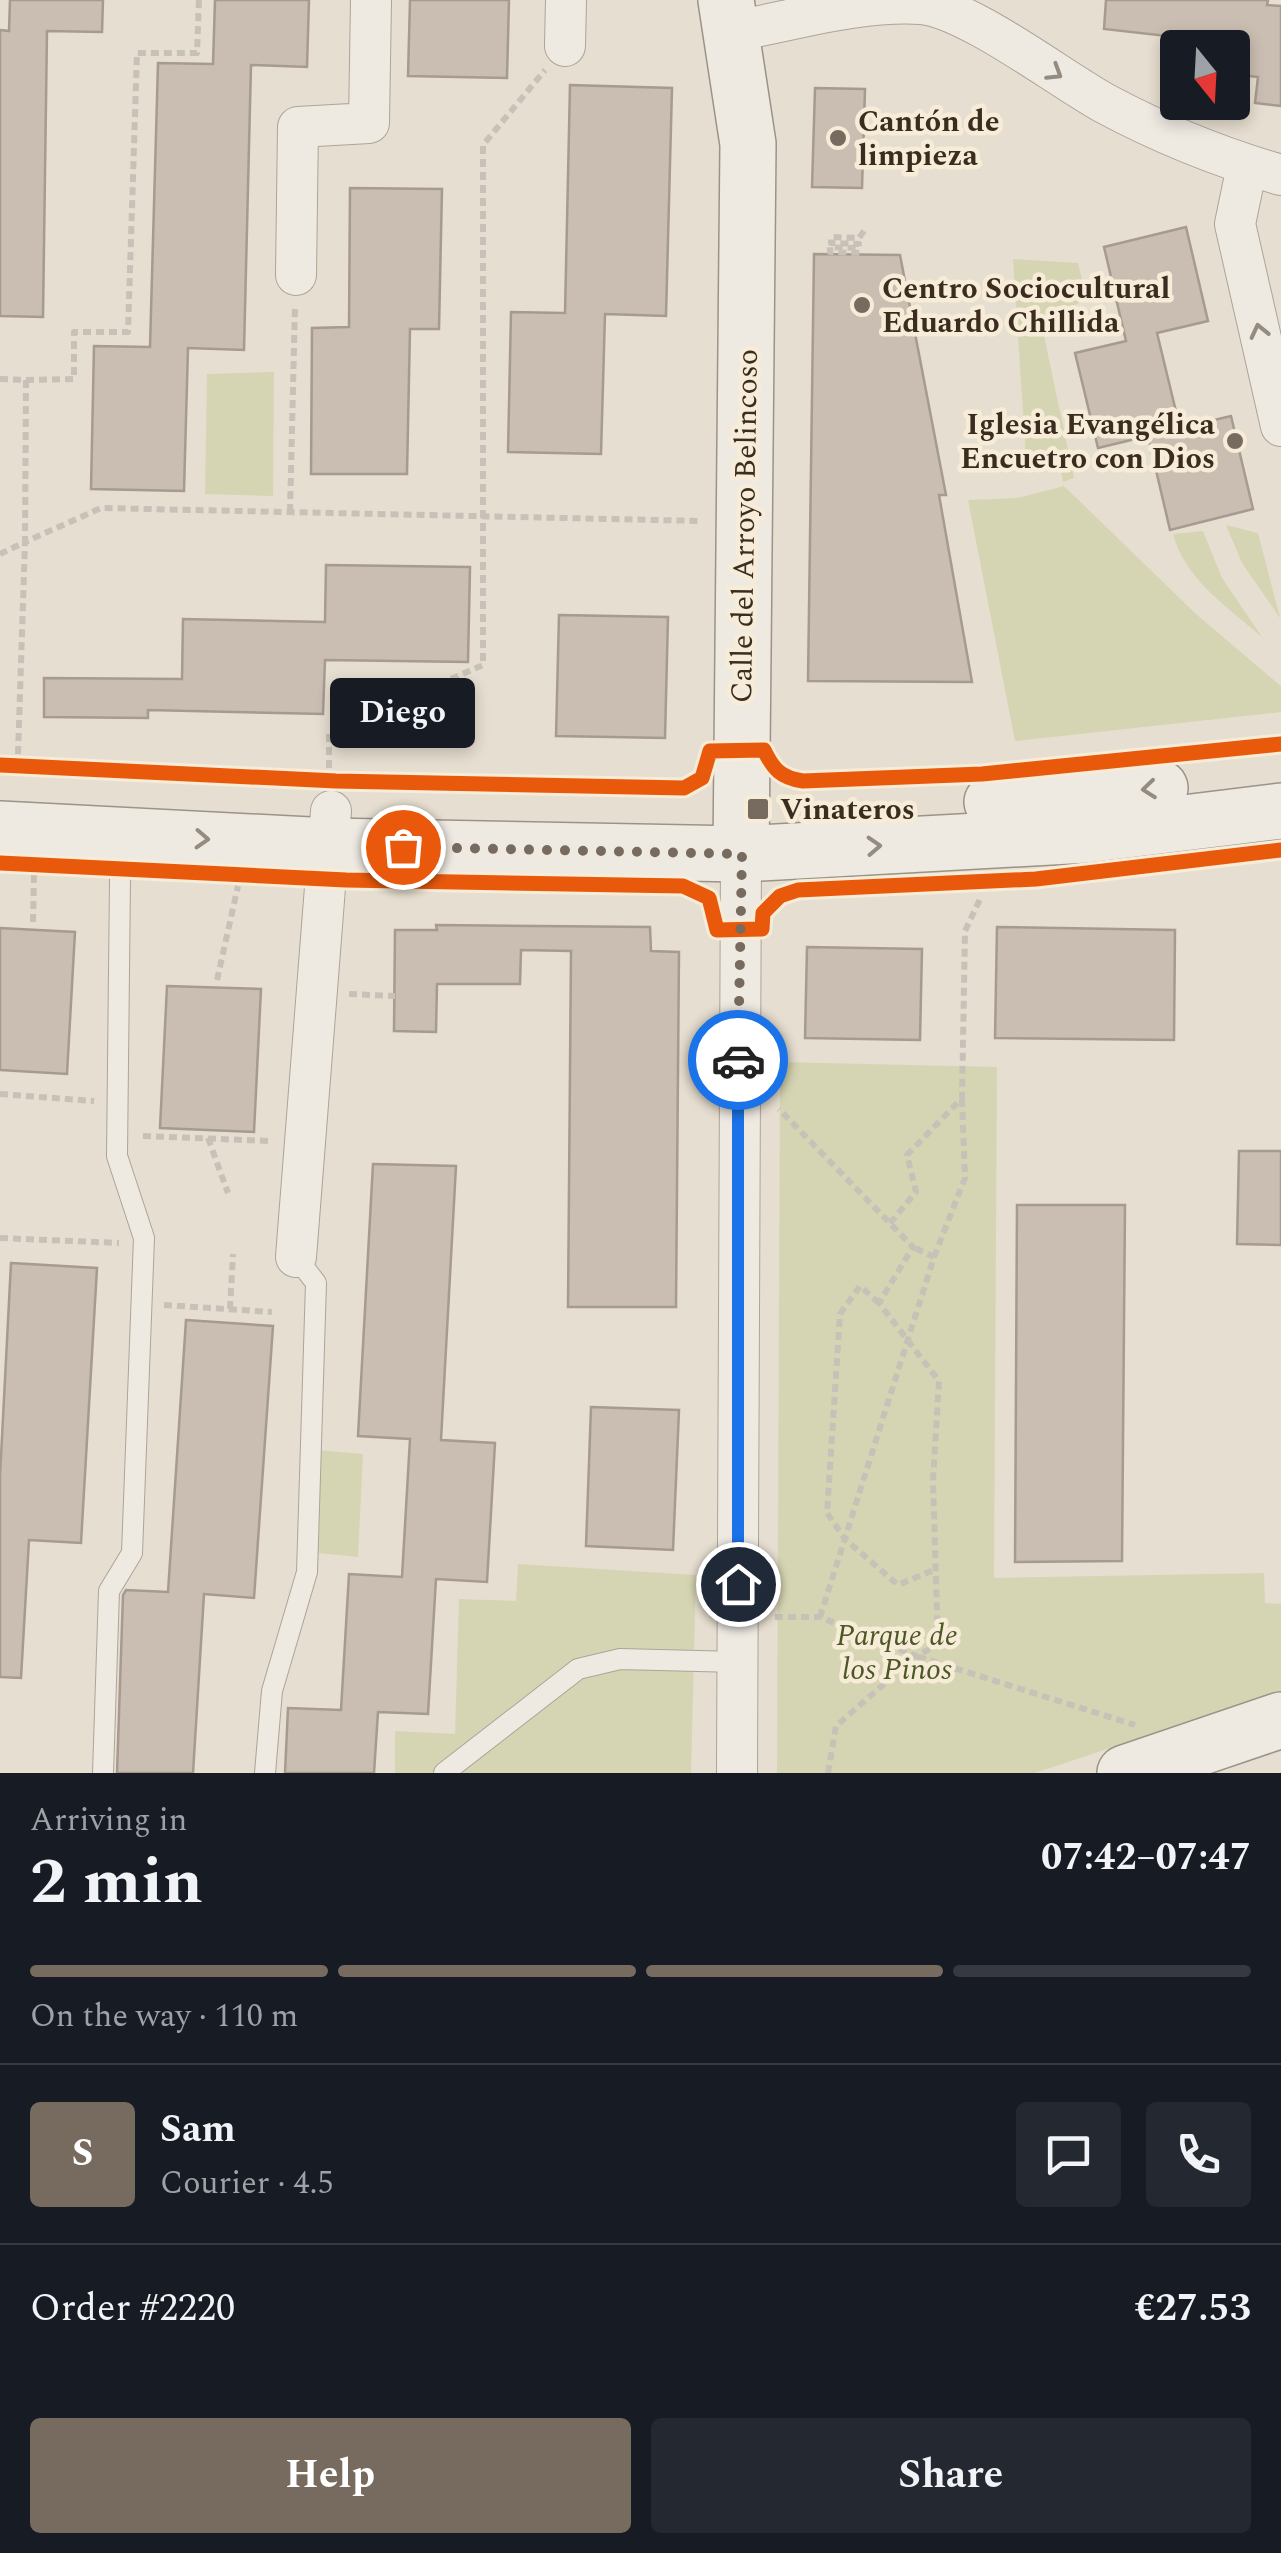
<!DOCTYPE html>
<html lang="en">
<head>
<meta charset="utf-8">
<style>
	body { margin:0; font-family:Spectral,serif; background:#242831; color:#f1f3f6; height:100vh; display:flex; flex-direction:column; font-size:38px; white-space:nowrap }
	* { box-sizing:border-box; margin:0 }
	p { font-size:32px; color:#9ea1a6 }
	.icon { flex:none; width:55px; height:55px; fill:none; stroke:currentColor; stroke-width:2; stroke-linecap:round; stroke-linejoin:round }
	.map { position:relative; height:1773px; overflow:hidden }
	.side { display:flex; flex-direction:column; background:#171b24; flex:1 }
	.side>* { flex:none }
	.needle { width:65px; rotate:162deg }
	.tools { position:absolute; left:1160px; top:30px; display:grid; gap:20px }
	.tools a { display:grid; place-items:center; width:90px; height:90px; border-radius:10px; background:#171b24; box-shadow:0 5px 15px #0003; font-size:50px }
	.pin { position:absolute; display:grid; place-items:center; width:85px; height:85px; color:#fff; margin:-42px; border:5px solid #fff; border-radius:50%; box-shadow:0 2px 10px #0007 }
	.courier { position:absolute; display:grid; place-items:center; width:100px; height:100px; margin:-50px; border:8px solid #1a73e8; border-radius:50%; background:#fff; color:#222; box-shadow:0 2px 12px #0007 }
	.bubble { position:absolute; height:70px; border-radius:10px; background:#171b24; box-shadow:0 5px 15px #0003; font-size:32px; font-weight:700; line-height:70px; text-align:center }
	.headline em { font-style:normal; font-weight:700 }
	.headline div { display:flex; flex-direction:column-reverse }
	.headline { display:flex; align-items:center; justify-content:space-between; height:170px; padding:0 30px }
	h1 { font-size:65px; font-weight:700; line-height:75px }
	.bar { display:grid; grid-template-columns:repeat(4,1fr); gap:15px 10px; align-content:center; height:120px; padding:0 30px }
	.bar i { height:12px; border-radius:8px; background:#363941 }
	.bar .on { background:#776a5e }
	.bar p { grid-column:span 4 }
	.line { display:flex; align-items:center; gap:25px; padding:0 30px; border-top:2px solid #363941 }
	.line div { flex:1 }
	.round { display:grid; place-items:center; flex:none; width:105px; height:105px; border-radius:10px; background:#242831 }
	.action { display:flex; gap:20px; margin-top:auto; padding:20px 30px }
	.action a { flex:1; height:115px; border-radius:10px; background:#776a5e; color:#fff; font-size:40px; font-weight:700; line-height:115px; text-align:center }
	.action a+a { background:#242831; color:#f1f3f6 }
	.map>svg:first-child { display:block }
	.green { fill:#d6d5b3 }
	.building { fill:#cabdb1; stroke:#a79a8f; stroke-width:2.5 }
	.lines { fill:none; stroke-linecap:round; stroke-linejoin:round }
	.lane-casing { stroke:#aca498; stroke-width:22 }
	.street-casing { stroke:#aca498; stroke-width:42 }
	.secondary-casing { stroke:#9b9388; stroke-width:58 }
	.path { stroke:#c7c1b8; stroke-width:6; stroke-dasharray:8 5; stroke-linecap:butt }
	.lane { stroke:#eeeae2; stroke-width:20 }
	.street { stroke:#eeeae2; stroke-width:40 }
	.secondary { stroke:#eeeae2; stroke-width:55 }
	.cycleway-casing { stroke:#f6ecd7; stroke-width:21 }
	.cycleway { stroke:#e8590c; stroke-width:15 }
	.oneway { stroke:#948b81 }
	.done { stroke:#776a5e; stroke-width:10; stroke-dasharray:0 18 }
	.route { stroke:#1a73e8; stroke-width:12 }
	.poi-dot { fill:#776a5e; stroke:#f6ecd7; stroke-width:4 }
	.labels { text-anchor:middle; stroke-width:9; stroke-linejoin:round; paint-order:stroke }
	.poi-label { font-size:30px; font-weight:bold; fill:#3b2c20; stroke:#f6ecd7; text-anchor:start }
	.street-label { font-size:30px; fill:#3b2c20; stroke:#f6ecd7 }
	.park-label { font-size:30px; font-style:italic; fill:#4c5726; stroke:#f6ecd7 }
</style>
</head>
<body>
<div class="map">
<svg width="1281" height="1773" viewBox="0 0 1281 1773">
	<rect width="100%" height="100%" fill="#e6ded0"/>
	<g class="green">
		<polygon points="1013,259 1078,263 1086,297 1043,331 1074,478 1063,482 1059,456 1026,458"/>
		<polygon points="274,372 273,496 205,494 207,374"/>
		<polygon points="1064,486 1196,614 1281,686 1281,712 1015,741 968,500 1018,498"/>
		<polygon points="1226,525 1258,533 1280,618 1242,563"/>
		<path d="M1203 531 1222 578 1262 637C1228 608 1184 578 1173 534Z"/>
		<polygon points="780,1062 997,1067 994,1578 1264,1573 1265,1603 1281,1604 1281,1691 1035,1773 777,1773"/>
		<polygon points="317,1450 363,1454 358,1557 309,1552"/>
		<polygon points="518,1564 696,1575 691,1773 395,1773 395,1731 455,1734 459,1599 516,1601"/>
	</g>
	<g class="building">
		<polygon points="10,0 103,0 102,32 47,31 43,317 0,316 0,30 9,31"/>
		<polygon points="215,0 309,0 307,67 251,65 244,350 188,348 184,491 91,489 94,346 150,347 158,63 213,64"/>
		<polygon points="410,0 509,0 507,78 408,76"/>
		<polygon points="1106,0 1268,0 1267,5 1281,6 1281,106 1255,103 1258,77 1232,74 1232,48 1184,48 1185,38 1104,29"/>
		<polygon points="570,85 672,88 666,316 605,314 601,454 508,452 511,312 565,313"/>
		<polygon points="815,88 865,89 862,188 812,187"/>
		<polygon points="350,188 442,189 439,329 410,329 407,474 311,474 312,328 349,327"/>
		<polygon points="1186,227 1208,321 1157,333 1180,428 1231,416 1253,509 1170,530 1148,436 1098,448 1075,353 1126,341 1104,247"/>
		<polygon points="814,254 900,255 946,495 939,495 972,682 808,681"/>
		<polygon points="326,565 470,567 468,662 325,660 323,714 148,710 148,718 44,717 44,678 182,679 183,619 325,622"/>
		<polygon points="559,615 668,617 665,738 556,736"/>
		<polygon points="436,925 650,927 651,951 679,952 676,1307 568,1307 571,951 521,950 520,984 437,984 436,1032 394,1031 395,930 437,930"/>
		<polygon points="997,927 1175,930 1174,1040 995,1038"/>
		<polygon points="0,928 75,932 67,1074 0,1070"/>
		<polygon points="807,947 922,949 920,1040 805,1038"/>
		<polygon points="167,986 261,989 254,1132 160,1128"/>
		<polygon points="1239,1151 1281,1151 1281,1245 1237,1244"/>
		<polygon points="373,1164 456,1166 441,1440 495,1443 487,1582 436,1579 428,1714 378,1712 374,1773 285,1773 288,1708 341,1710 349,1574 402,1577 410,1439 358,1436"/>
		<polygon points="1017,1205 1125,1205 1122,1561 1015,1562"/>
		<polygon points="11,1263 97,1268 81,1543 29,1540 21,1678 0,1677 0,1476"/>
		<polygon points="186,1320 273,1326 254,1598 204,1594 193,1773 117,1773 123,1595 126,1590 168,1592"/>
		<polygon points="591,1407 679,1410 673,1550 586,1546"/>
	</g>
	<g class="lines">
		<g class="lane-casing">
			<g id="lane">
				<polyline points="103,1773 109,1591 132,1553 144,1238 117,1156 120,879"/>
				<polyline points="265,1773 272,1691 307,1572 316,1283 296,1257"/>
				<polyline points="444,1773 578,1669 620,1659 737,1662"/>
			</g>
		</g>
		<g class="street-casing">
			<g id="street">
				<path d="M734 31C796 20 859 0 922 4 969 9 1059 78 1104 103 1158 132 1222 158 1281 175"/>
				<polyline points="565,46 566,0"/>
				<polyline points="1247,166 1235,224 1281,426"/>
				<polyline points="296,275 298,127 369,123 371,0"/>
				<polyline points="296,1257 331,811"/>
				<polyline points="737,1773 741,854"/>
			</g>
		</g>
		<g class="secondary-casing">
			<g id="secondary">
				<polyline points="726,0 748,144 741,854"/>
				<polyline points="992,802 1160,788"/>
				<polyline points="0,829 329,846 741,854 1086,835 1281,811"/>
				<polyline points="1125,1773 1281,1720"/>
			</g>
		</g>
		<g class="path">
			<polyline points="864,231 859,238 831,237 831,243 859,244 859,248 830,247 830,252 864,253"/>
			<polyline points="0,379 26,380 25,542 0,554"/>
			<polyline points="26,380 74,379 74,332 128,332 137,53 197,53 199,0"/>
			<polyline points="290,512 295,306"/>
			<polyline points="18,754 25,542 101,508 702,521"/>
			<polyline points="329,768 329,732 483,665 483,145 545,70"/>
			<polyline points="33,922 34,874"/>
			<polyline points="217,980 238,886"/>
			<polyline points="349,994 395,996"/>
			<polyline points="0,1094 94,1101"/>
			<polyline points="143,1136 270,1141"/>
			<polyline points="208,1138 228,1193"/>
			<polyline points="890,1223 916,1192 907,1155 962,1098 965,931 981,897"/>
			<polyline points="0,1238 119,1243"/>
			<polyline points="934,1257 965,1178 962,1099"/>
			<polyline points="879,1303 860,1286 840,1314 827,1513 845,1539 898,1585 936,1569"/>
			<polyline points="164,1305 272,1312"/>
			<polyline points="230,1309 233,1254"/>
			<polyline points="775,1617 820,1617 916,1656 938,1645 933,1480 939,1381 879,1303 913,1247 779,1109"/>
			<polyline points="820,1617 934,1257 913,1247"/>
			<polyline points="828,1773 836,1726 916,1656 1135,1725"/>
		</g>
		<use href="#lane" class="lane"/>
		<use href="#street" class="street"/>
		<use href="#secondary" class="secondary"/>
		<g class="cycleway-casing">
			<g id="cycleway">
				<path d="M0 765 336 781 684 788 702 778 710 751 764 750C773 769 781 778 803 781L982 774 1281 744"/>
				<polyline points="0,863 346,880 683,886 709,898 717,930 762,929 763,913 780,896 798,890 1036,879 1281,850"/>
			</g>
		</g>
		<use href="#cycleway" class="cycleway"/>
	</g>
	<defs><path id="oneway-chevron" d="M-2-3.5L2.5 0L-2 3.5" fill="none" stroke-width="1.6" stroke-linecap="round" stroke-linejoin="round" transform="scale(2.5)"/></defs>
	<g class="oneway">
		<use href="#oneway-chevron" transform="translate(1055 73) rotate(32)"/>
		<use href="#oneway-chevron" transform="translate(1259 331) rotate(-103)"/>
		<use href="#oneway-chevron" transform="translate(1149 789) rotate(174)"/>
		<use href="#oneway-chevron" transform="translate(202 839) rotate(3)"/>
		<use href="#oneway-chevron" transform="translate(874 846) rotate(-3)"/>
	</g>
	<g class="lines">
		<polyline class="done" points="403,847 742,854 738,1060"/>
		<polyline class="route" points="738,1584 738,1060"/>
	</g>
	<g class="poi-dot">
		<circle cx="838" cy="138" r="10"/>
		<circle cx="862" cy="305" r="10"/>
		<circle cx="1235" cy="441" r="10"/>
		<rect x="746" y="797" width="24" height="24" rx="5"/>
	</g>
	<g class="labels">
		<g class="poi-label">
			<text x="858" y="131">Cantón de<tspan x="858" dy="34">limpieza</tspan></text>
			<text x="882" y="298">Centro Sociocultural<tspan x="882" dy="34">Eduardo Chillida</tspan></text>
			<text x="1215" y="434" text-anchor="end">Iglesia Evangélica<tspan x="1215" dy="34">Encuetro con Dios</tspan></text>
			<text x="780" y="819">Vinateros</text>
		</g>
		<g class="street-label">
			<text transform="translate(744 526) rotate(-89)" y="10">Calle del Arroyo Belincoso</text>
		</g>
		<g class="park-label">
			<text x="897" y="1645">Parque de<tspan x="897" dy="34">los Pinos</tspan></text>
		</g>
	</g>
</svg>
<div class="tools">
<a><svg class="needle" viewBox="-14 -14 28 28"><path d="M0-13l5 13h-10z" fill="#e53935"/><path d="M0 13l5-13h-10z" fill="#9ea1a6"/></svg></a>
</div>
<div class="pin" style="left:403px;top:847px;background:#ea580c"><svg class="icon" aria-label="bag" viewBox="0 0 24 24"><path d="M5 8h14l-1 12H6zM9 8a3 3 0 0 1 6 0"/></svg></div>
<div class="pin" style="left:738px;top:1584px;background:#1f2937"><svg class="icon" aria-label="home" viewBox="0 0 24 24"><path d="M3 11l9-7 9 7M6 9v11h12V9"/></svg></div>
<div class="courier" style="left:738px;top:1060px"><svg class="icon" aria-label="car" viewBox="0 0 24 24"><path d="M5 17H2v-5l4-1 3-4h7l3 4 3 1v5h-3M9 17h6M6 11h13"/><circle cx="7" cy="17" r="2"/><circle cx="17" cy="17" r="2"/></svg></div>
<div class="bubble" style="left:330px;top:678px;width:145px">Diego</div>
</div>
<section class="side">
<div class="headline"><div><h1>2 min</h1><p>Arriving in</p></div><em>07:42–07:47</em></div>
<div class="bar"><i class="on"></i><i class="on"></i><i class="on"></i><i></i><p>On the way · 110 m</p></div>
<div class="line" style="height:180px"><b class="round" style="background:#776a5e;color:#fff">S</b><div><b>Sam</b><p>Courier · 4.5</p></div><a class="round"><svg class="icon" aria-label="chat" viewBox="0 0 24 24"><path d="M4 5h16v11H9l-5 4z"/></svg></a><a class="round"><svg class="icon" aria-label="phone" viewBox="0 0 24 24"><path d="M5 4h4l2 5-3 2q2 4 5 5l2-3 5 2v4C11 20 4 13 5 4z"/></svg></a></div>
<div class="line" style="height:130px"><div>Order #2220</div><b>€27.53</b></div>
<div class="action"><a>Help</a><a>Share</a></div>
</section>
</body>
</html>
